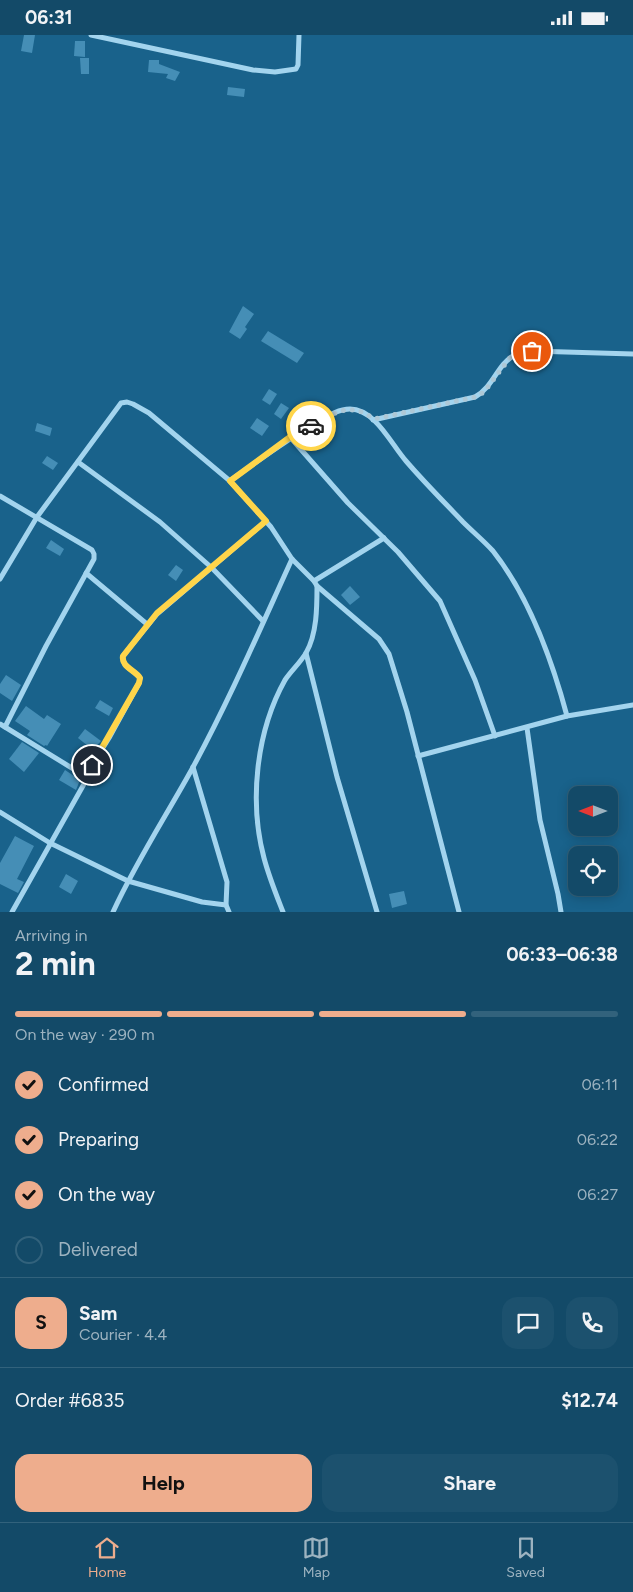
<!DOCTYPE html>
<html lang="en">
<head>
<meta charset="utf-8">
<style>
	body { margin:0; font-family:Figtree,sans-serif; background:#1c516e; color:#f1f3f6; height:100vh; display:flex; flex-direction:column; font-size:19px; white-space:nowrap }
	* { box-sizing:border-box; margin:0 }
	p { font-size:16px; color:#9db3c0 }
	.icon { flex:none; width:28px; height:28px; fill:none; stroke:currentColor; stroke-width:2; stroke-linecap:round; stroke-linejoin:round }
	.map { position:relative; height:877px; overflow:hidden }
	.sheet { display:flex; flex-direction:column; background:#134a68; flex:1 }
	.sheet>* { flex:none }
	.needle { width:32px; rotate:270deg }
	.controls { position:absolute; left:568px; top:751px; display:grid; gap:10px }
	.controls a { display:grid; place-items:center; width:50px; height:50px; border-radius:10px; background:#134a68; box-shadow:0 2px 12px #0003,0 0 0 1px #32627c; font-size:25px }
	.pin { position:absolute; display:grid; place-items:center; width:42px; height:42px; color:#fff; margin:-21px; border:2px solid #fff; border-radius:50%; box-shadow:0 1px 5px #0007 }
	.courier { position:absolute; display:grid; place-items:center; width:50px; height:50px; margin:-25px; border:4px solid #ffd54a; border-radius:50%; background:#fff; color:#222; box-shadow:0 1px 6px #0007 }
	.head em { font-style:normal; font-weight:700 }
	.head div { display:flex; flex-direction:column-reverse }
	.head { display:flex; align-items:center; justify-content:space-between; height:85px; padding:0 15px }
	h1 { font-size:32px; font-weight:700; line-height:38px }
	.bar { display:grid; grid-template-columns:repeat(4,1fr); gap:8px 5px; align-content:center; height:60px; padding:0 15px }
	.bar i { height:6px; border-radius:4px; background:#32627c }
	.bar .on { background:#eead8d }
	.bar p { grid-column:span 4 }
	.line { display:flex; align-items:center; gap:12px; padding:0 15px; border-top:1px solid #32627c }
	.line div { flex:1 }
	.round { display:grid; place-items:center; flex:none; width:52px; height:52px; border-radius:15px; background:#1c516e }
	ol { padding:0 15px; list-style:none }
	li { display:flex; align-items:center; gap:15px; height:55px }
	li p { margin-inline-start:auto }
	li .icon { padding:5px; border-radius:50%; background:#eead8d; color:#111; stroke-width:4 }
	li:last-child { color:#9db3c0 }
	li i { width:28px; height:28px; border:2px solid #32627c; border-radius:50% }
	.primary-button { display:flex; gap:10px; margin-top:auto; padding:10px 15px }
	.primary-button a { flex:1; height:58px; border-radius:15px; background:#eead8d; color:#111; font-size:20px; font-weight:700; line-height:58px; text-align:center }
	.primary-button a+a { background:#1c516e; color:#f1f3f6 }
	.status { display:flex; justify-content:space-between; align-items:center; height:35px; padding:0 25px; background:#134a68; direction:ltr }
	.status svg { height:14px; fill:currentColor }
	.menu { display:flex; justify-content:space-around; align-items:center; height:70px; border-top:1px solid #32627c; background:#134a68; font-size:14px; color:#9db3c0 }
	.menu a { display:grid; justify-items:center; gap:2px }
	.menu .on { color:#eead8d }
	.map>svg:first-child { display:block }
	.building { fill:#458eb6 }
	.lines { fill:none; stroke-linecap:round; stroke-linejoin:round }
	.street { stroke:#a3d4ee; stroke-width:5 }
	.done { stroke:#aec8d6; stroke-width:5; stroke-dasharray:0 9 }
	.route { stroke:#ffd54a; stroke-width:6 }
</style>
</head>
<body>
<div class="status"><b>06:31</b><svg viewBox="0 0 49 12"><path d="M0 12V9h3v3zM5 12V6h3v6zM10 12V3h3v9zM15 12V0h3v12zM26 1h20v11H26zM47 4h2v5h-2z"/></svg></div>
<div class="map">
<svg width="633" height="877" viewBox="0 0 633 877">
	<rect width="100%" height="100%" fill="#19628b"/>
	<g class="building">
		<polygon points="24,0 35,0 32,18 21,16"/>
		<polygon points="75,6 85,6 85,22 74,21"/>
		<polygon points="80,23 89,23 89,39 81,39"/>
		<polygon points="149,25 159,25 159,29 180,37 175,46 166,43 168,39 148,37"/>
		<polygon points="228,52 245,54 244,62 227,60"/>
		<polygon points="243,271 254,279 245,292 247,294 240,304 229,297"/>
		<polygon points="268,296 304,318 297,328 261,306"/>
		<polygon points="269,354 277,359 270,370 262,365"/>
		<polygon points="281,368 289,373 281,384 274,379"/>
		<polygon points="257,383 269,391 262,401 250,393"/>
		<polygon points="37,388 52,393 50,401 35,396"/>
		<polygon points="47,421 58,428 53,435 42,428"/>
		<polygon points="51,505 64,514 60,521 46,513"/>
		<polygon points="176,530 183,535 176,546 168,540"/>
		<polygon points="350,551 360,562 350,570 341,560"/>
		<polygon points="6,640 21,650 12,666 0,658 0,649"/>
		<polygon points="100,665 113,673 109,681 95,673"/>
		<polygon points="26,671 44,684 47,680 61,689 47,711 46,710 44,711 27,700 30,696 15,686"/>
		<polygon points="85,694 101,706 93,715 78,703"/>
		<polygon points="22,707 39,718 24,737 9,724"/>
		<polygon points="65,735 80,745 76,755 59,745"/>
		<polygon points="15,801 34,811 17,844 24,847 18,858 0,849 0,828"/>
		<polygon points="66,839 78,846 71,859 59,852"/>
		<polygon points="404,856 407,869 392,873 389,859"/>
	</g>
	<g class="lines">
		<g class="street">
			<polyline points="91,0 253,35 275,37 296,34 298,30 299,0"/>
			<path d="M373 385 475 362C494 351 497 330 513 321 518 317 526 317 532 316L633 319"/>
			<polyline points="290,402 348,468 398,517 440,566 475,645 495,701"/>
			<polyline points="78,427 160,487 212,533 263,586"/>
			<path d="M230 446C259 425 287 404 318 387 328 381 338 374 350 374 375 374 391 409 406 426 424 447 444 467 463 487 473 497 484 506 493 516 530 563 552 625 567 681"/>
			<polyline points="0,461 92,515 94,519 94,524 46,611 5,692"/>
			<polyline points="86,538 148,590"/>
			<polyline points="0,544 37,482 121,368 127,367 133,369 149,378 230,446 271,492 292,524 314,546 317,551 379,604 389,619 407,677 459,877"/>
			<polyline points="314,546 384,503"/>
			<polyline points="306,618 337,742 377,877"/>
			<polyline points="0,689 80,738 84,743 84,749 12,877"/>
			<polyline points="527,693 540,785 558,859 561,877"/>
			<polyline points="418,721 567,681 633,670"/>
			<polyline points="193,732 227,847 226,870 229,877"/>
			<path d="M84 743 109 703 139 648 140 643C135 635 121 632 123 621L157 579 266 486"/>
			<polyline points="0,777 50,808 128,846 202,867 226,870"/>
			<path d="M113 877C136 827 166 781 192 734 229 666 260 594 292 524"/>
			<path d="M283 877C276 859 269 842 264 823 249 767 256 697 285 645 291 636 300 628 306 618 317 599 317 572 317 551"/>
		</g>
	</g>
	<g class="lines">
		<path class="done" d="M311 391C335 378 349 366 374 384L475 362 484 357 512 320 532 316"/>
		<path class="route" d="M92 730 139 648 140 643C135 635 121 632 123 621L157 578 266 486 230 446 290 402 311 391"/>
	</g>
</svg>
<div class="controls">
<a><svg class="needle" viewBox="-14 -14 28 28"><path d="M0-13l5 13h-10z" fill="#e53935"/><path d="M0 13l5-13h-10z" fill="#9db3c0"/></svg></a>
<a><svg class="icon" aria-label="locate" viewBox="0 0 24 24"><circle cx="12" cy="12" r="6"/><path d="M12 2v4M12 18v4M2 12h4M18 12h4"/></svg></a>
</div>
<div class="pin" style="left:532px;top:316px;background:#ea580c"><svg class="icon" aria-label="bag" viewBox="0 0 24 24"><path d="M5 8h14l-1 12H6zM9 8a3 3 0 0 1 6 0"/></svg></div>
<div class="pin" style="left:92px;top:730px;background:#1f2937"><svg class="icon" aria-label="home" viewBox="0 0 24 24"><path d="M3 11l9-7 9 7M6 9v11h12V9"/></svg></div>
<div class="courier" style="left:311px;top:391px"><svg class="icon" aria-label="car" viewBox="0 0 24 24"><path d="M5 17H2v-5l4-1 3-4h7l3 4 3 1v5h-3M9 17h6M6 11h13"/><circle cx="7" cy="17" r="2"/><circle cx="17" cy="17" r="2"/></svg></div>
</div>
<section class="sheet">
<div class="head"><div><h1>2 min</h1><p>Arriving in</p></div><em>06:33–06:38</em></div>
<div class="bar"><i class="on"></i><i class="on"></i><i class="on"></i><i></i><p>On the way · 290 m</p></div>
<ol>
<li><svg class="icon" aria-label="check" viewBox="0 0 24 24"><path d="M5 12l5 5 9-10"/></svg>Confirmed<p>06:11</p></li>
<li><svg class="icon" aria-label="check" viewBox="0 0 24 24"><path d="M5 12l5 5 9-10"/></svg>Preparing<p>06:22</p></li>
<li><svg class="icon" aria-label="check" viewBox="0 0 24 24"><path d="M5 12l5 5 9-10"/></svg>On the way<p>06:27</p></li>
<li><i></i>Delivered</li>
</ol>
<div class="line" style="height:90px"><b class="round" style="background:#eead8d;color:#111">S</b><div><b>Sam</b><p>Courier · 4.4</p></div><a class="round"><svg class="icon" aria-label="chat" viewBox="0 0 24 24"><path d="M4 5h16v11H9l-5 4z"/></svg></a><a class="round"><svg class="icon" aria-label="phone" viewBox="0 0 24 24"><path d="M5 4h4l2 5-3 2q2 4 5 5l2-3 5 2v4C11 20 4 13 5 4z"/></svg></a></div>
<div class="line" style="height:65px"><div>Order #6835</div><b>$12.74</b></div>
<div class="primary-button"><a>Help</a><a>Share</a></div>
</section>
<nav class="menu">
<a class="on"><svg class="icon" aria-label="home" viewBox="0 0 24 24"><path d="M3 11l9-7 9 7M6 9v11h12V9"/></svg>Home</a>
<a><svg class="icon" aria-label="map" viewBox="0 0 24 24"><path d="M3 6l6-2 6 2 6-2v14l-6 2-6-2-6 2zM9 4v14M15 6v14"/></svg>Map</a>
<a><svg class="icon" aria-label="saved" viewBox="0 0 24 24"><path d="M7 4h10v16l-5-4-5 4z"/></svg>Saved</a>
</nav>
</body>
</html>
